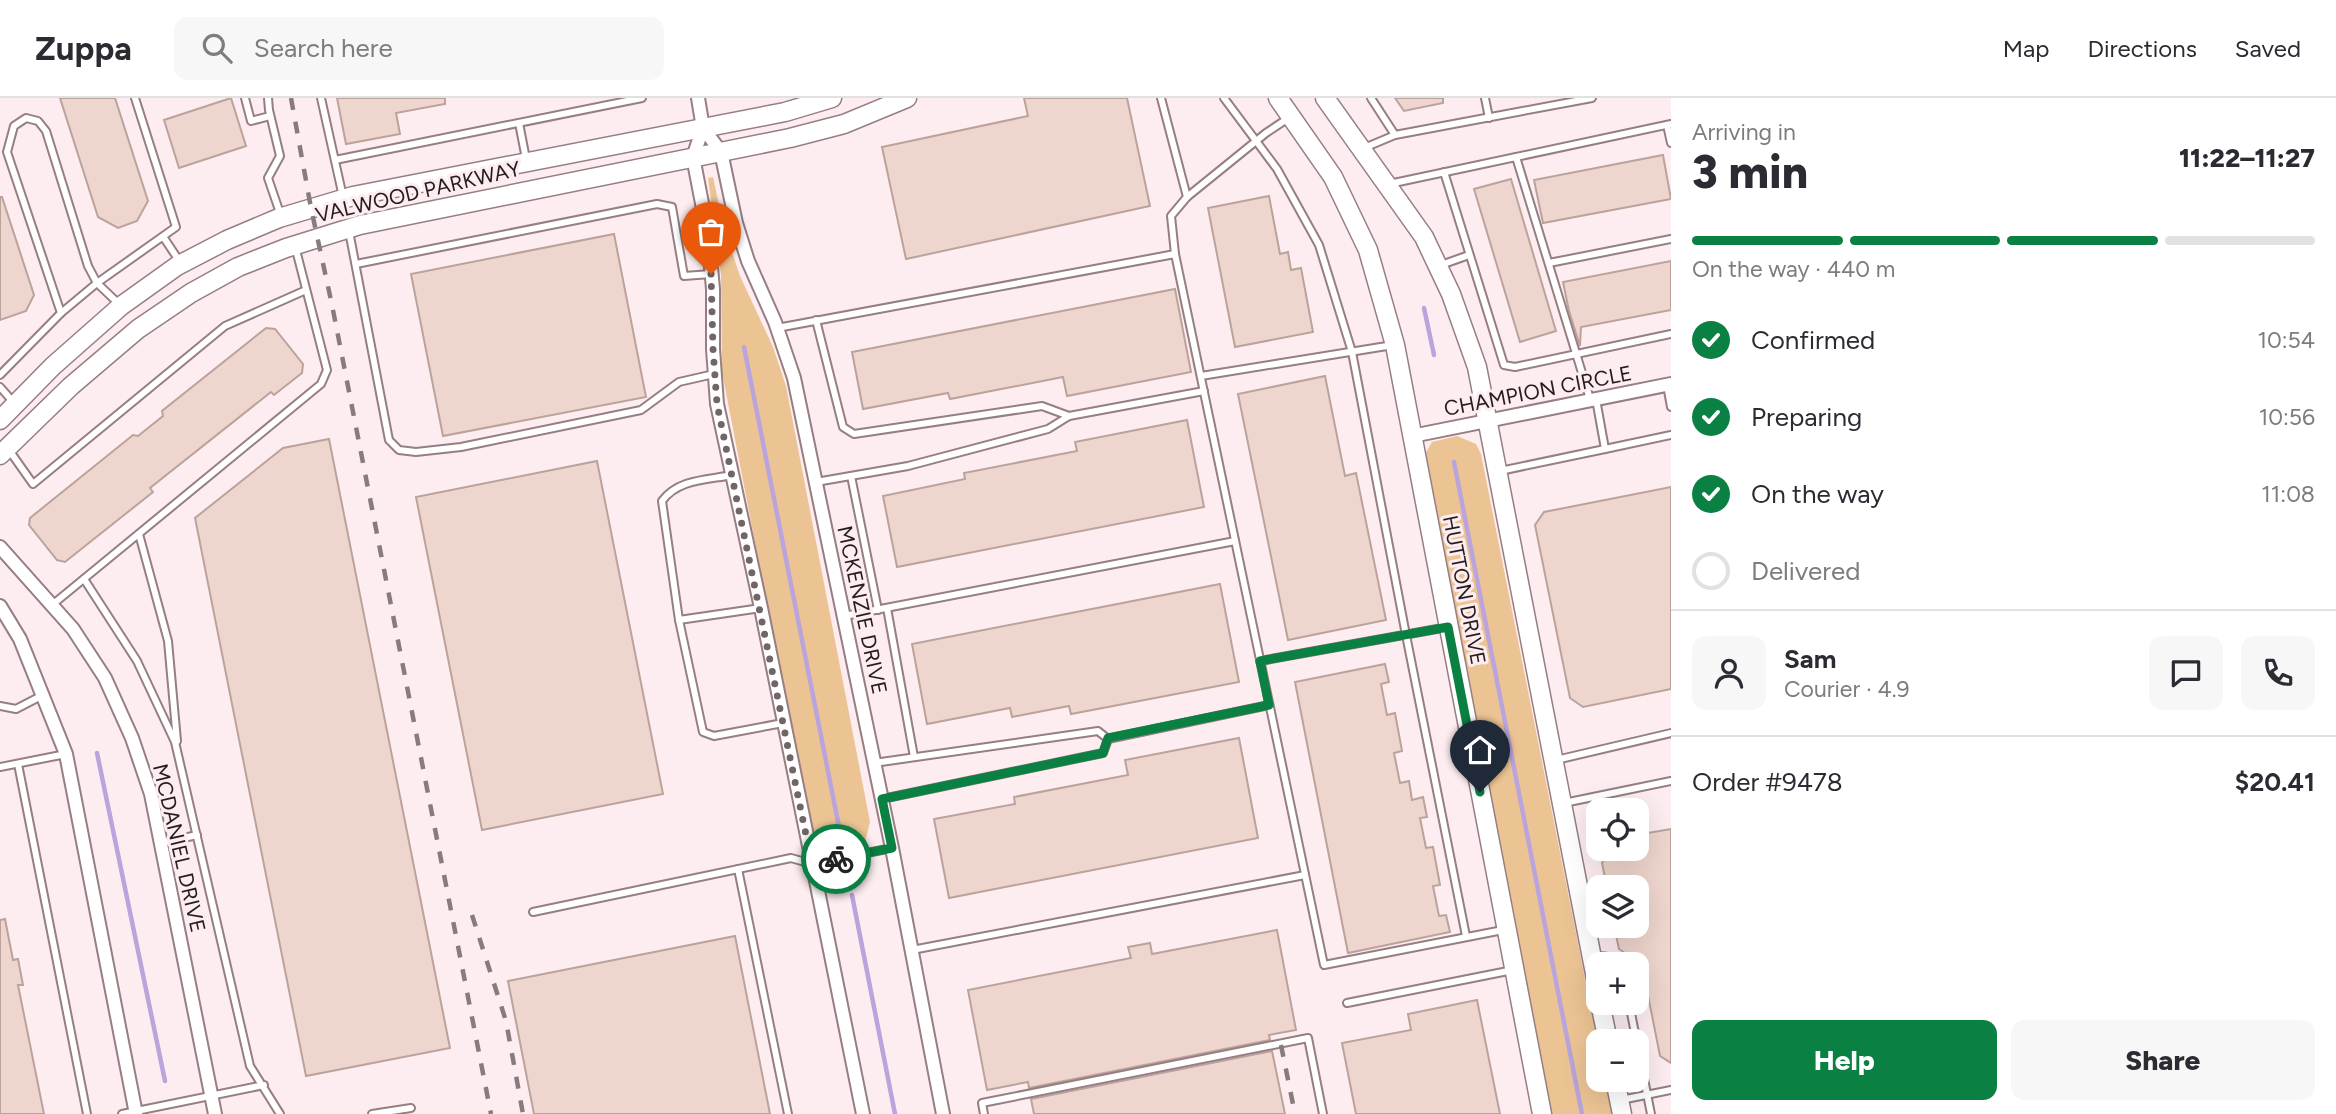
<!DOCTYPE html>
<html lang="en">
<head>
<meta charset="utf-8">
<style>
	body { margin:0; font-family:Figtree,sans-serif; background:#f7f7f7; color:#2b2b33; height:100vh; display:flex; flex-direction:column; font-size:26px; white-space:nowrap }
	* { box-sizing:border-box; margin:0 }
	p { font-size:23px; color:#7c7c81 }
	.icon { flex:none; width:38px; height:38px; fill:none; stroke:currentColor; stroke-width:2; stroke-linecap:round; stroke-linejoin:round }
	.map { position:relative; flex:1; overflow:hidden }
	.drawer { display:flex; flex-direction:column; background:#fff; width:665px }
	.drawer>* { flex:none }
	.controls { position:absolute; left:1586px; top:700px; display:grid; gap:14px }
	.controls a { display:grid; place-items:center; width:63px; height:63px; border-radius:14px; background:#fff; box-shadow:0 7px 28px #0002; font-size:35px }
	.pin { position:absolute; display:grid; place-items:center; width:60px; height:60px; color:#fff; margin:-72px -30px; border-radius:50% 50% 50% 0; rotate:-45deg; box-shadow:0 0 7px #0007 }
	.pin .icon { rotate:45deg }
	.courier { position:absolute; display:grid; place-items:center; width:70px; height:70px; margin:-35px; border:5px solid #0b8043; border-radius:50%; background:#fff; color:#222; box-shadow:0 2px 9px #0007 }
	.overview em { font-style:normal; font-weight:800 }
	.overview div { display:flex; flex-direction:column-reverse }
	.overview { display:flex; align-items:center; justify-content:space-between; height:119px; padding:0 21px }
	h1 { font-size:46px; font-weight:800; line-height:52px }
	.bar { display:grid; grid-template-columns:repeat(4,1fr); gap:10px 7px; align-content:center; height:84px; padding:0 21px }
	.bar i { height:9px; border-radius:5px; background:#e1e1e2 }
	.bar .current { background:#0b8043 }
	.bar p { grid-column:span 4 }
	.line { display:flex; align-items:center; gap:18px; padding:0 21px; border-top:2px solid #e1e1e2 }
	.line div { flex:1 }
	.round { display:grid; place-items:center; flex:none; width:74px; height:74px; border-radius:14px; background:#f7f7f7 }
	ol { padding:0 21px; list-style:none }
	li { display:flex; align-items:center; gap:21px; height:77px }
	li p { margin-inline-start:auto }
	li .icon { padding:7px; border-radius:50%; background:#0b8043; color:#fff; stroke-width:4 }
	li:last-child { color:#7c7c81 }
	li i { width:38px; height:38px; border:4px solid #e1e1e2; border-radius:50% }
	.button { display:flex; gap:14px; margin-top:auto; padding:14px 21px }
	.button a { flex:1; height:80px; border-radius:14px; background:#0b8043; color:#fff; font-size:28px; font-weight:800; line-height:80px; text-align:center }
	.button a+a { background:#f7f7f7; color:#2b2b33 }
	header { display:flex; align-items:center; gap:42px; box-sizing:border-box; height:98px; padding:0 35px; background:#fff; border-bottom:2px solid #e1e1e2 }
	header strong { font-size:33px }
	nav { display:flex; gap:38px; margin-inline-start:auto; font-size:24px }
	.search { width:490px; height:63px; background:#f7f7f7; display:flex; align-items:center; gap:18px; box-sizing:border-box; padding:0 24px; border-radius:14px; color:#7c7c81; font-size:26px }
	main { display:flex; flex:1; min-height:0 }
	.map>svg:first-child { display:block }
	.green { fill:#ecc494 }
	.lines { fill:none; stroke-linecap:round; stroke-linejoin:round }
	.stream { stroke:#b9a4dc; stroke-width:4.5 }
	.building { fill:#eed5cd; stroke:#bba39c; stroke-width:2 }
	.lane-casing { stroke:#967e82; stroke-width:10 }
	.street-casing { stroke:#967e82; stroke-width:16 }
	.secondary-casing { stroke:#967e82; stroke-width:21 }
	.lane { stroke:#fff; stroke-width:6 }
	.street { stroke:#fff; stroke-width:12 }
	.secondary { stroke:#fff; stroke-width:18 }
	.rail { stroke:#877b7d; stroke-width:4.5; stroke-dasharray:12 12; stroke-linecap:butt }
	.done { stroke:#716568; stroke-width:7; stroke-dasharray:0 12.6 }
	.route { stroke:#0b8043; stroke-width:9 }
	.labels { text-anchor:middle; stroke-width:6; stroke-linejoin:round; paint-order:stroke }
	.street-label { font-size:21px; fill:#251c1e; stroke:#fdedf0 }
</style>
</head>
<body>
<header>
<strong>Zuppa</strong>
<div class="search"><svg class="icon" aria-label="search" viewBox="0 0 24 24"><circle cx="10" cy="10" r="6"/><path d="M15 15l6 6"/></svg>Search here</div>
<nav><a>Map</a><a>Directions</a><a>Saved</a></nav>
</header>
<main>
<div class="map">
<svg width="1671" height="1016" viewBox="0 0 1671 1016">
	<rect width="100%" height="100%" fill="#fdedf0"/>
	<g class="green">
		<path d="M713 79 724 130 740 178 773 249 786 288 870 724 865 744C843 763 824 760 811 734L722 274 721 176 708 80Z"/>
		<polygon points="1457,338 1476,346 1481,356 1598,946 1598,982 1605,982 1612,1016 1549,1016 1422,361 1432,344"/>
	</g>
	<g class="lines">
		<g class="stream">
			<polyline points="1424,210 1434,257"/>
			<polyline points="744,249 842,744"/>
			<polyline points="1454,364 1582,1016"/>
			<polyline points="97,655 165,983"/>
			<polyline points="852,797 895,1016"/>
		</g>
	</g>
	<g class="building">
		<polygon points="60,0 115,0 148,103 137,123 118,130 98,119"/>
		<polygon points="231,0 246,48 179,70 164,22"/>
		<polygon points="337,0 445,0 445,6 396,15 400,36 346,46"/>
		<polygon points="1024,0 1127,0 1150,108 906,161 882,49 1028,18"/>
		<polygon points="1395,0 1443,0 1443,5 1404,13"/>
		<polygon points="1663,57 1671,101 1543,125 1534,82"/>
		<polygon points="1511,81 1556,233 1520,244 1474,91"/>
		<polygon points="1269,98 1280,156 1288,154 1291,172 1301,170 1313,234 1235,249 1208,110"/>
		<polygon points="0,99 2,99 34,197 26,213 0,222"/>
		<polygon points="614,136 646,299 443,338 411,176"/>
		<polygon points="1671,163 1671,212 1581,229 1580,248 1569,213 1563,184"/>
		<polygon points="1175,191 1191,274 1067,298 1063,279 950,301 948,295 863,311 852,254"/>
		<polygon points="266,230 275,231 303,266 302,275 274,297 271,294 150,390 153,394 65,464 57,462 29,427 30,420 133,337 138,338 163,318 162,313"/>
		<polygon points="1325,278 1345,378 1356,375 1386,522 1288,542 1238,296"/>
		<polygon points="1187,322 1204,409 897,469 883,398 965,381 964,375 1077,353 1075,344"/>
		<polygon points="329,341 450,950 306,978 195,420 283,350"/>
		<polygon points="597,363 663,696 482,732 416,399"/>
		<polygon points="1671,389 1671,591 1583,609 1570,600 1535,427 1544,414"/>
		<polygon points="1220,486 1239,584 1071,616 1069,608 1012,619 1010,610 927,626 912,546"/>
		<polygon points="1385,566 1389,584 1381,586 1387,617 1395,615 1402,653 1394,655 1400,685 1409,683 1412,702 1423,699 1427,719 1420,720 1426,750 1433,749 1440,787 1433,788 1439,818 1446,817 1450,834 1348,855 1295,584"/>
		<polygon points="1239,640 1258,740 949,800 934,721 1015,706 1014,699 1128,677 1125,662"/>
		<polygon points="1671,731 1671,965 1660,958 1642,867 1619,851 1614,828 1636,828 1636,789 1607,789 1602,765 1612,751 1636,751 1636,737"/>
		<polygon points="5,821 13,862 18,861 23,887 18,887 44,1016 0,1016 0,822"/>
		<polygon points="1277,832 1296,932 1269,937 1270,942 1029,990 1028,984 987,992 968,892 1131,860 1128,849 1150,845 1152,856"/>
		<polygon points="735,838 770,1016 534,1016 508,883"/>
		<polygon points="1477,902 1500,1016 1356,1016 1342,945 1411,932 1408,916"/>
		<polygon points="1272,953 1285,1016 1034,1016 1031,1001"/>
	</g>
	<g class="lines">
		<g class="lane-casing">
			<g id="lane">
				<polyline points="245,0 251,23 270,18"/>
				<polyline points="268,0 269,12 280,58 268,80 281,118"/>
				<polyline points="321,0 343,99"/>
				<polyline points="1161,0 1187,99 1171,118 1175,156"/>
				<polyline points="1224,0 1277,71 1319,147 1352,254 1406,537 1466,838"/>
				<polyline points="1371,0 1395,37 1592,0"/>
				<polyline points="1485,0 1489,20"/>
				<polyline points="519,25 526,61"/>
				<polyline points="1667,27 1671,45"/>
				<polyline points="1364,50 1395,37"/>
				<polyline points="1516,59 1590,301"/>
				<polyline points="335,62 642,0"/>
				<polyline points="1444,74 1504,267 1515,269 1671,236"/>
				<polyline points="1389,86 1671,26"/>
				<polyline points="1187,99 1266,35 1290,19"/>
				<polyline points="349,133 389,342 399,352 416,354 461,349 641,312 679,284 714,276"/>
				<polyline points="164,140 180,164"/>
				<polyline points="1549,165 1671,141"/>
				<polyline points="356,166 657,106 672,109 684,178 711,176"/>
				<polyline points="1441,167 1469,157"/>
				<polyline points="61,215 7,54 14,28 26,20 38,23 46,33 88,168 97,185 120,207"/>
				<polyline points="816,222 843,329 854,336 1042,308 1069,318"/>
				<polyline points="777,230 1175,156 1324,867 1503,832"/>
				<polyline points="0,277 61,215 97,185 176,129 135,0"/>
				<polyline points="1201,278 1393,247"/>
				<polyline points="1667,287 1671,309"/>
				<polyline points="0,289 15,306"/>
				<polyline points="1605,351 1671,337"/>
				<polyline points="9,352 33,386 225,228 306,192"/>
				<polyline points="1500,373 1605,351 1596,301"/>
				<path d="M732 377C707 382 678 381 662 403L679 522 761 510"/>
				<polyline points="851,378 878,512"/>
				<polyline points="816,384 908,368 1048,331 1069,318 1204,293"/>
				<polyline points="139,436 168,543 177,643"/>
				<polyline points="84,481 137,563 175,644 250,968 280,1016"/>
				<polyline points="52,507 321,286 327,272 295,148"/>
				<polyline points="887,510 914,659"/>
				<polyline points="844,518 1235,443"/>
				<polyline points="679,522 703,634 714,638 783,625"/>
				<polyline points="1260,563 1448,529"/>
				<polyline points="0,608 16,611 43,597"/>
				<polyline points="1556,662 1671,635"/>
				<polyline points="874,665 1098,633 1108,641 1269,607"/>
				<polyline points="18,666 87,1016"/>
				<polyline points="0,669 66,656"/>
				<polyline points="882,701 1103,655 1108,641"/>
				<polyline points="1564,705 1671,683"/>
				<polyline points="161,745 197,737"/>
				<polyline points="738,771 788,1016"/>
				<polyline points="533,814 791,760 812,766 892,750"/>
				<polyline points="912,852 1305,777"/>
				<path d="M1594 859C1604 857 1611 858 1618 866"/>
				<polyline points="1347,905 1513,872"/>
				<polyline points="1629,905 1651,1016"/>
				<polyline points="1621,1002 1671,992"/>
				<polyline points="122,1016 264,987"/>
				<polyline points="372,1016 411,1010"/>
				<polyline points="984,1016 982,1005 1308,940 1323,1016"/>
			</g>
		</g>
		<g class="street-casing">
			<g id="street">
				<polyline points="698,0 703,30 721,54 736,125 748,163 775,224 794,280 892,750 943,1016"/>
				<polyline points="703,30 693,59 708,136 713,191 713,251 717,306 761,510 863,1016"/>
				<polyline points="1412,338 1671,286"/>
				<polyline points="0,449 73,531 105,580 132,640 151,696 215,1016"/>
				<polyline points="0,508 20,541 66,656 136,1016"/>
			</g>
		</g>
		<g class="secondary-casing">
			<g id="secondary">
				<polyline points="1278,0 1333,79 1368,152 1395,247 1542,1016"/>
				<polyline points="1325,0 1424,139 1451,196 1477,269 1598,891"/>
				<polyline points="0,322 53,268 121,208 177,168 227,142 279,120 353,98 785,14 832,0"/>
				<polyline points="0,357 71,288 138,231 191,195 238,169 286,150 360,127 790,40 844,26 907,0"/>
				<polyline points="1600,905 1608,943"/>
				<polyline points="1615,982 1622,1016"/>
			</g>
		</g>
		<use href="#lane" class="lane"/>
		<use href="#street" class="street"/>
		<use href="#secondary" class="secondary"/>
		<g class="rail">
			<polyline points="291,0 311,110 332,207 491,1016"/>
			<polyline points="472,817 506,923 523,1016"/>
			<polyline points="1281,947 1295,1016"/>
		</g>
	</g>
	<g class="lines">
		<polyline class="done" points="711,176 713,251 717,306 812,766 836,761"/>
		<polyline class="route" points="836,761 892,750 882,701 1103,655 1108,640 1269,607 1260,563 1448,529 1480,694"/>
	</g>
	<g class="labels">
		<g class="street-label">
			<text transform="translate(418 94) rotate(-13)" y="7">VALWOOD PARKWAY</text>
			<text transform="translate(1538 293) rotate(-11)" y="7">CHAMPION CIRCLE</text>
			<text transform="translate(1464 492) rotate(79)" y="7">HUTTON DRIVE</text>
			<text transform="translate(862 512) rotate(78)" y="7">MCKENZIE DRIVE</text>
			<text transform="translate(179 750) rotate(77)" y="7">MCDANIEL DRIVE</text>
		</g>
	</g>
</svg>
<div class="controls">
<a><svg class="icon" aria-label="locate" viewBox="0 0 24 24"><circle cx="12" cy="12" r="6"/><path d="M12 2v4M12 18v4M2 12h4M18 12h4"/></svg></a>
<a><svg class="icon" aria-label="layers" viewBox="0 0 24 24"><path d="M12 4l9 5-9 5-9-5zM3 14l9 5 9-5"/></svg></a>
<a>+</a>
<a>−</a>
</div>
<div class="pin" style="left:711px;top:176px;background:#ea580c"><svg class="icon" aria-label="bag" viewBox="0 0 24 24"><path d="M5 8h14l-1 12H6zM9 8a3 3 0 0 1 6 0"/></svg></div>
<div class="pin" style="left:1480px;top:694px;background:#1f2937"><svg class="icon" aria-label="home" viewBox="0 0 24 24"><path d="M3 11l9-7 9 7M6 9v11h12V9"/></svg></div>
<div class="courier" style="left:836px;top:761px"><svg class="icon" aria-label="bike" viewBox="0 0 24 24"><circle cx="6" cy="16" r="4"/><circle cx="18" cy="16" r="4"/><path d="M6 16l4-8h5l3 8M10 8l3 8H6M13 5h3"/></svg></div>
</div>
<section class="drawer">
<div class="overview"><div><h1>3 min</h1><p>Arriving in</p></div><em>11:22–11:27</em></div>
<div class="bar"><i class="current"></i><i class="current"></i><i class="current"></i><i></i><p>On the way · 440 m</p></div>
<ol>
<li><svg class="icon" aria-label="check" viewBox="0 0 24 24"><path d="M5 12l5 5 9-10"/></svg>Confirmed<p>10:54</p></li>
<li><svg class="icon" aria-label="check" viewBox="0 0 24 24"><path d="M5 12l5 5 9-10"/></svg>Preparing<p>10:56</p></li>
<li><svg class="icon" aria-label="check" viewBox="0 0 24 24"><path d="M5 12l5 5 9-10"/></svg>On the way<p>11:08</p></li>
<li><i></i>Delivered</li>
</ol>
<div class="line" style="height:126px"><a class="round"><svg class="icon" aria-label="person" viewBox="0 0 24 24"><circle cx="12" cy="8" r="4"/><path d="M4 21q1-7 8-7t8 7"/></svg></a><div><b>Sam</b><p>Courier · 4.9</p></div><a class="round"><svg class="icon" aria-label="chat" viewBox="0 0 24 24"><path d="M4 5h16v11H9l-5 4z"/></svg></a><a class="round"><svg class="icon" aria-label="phone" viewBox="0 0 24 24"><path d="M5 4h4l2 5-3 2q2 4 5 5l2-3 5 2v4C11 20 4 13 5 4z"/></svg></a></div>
<div class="line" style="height:91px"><div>Order #9478</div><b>$20.41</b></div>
<div class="button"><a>Help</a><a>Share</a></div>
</section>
</main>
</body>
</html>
